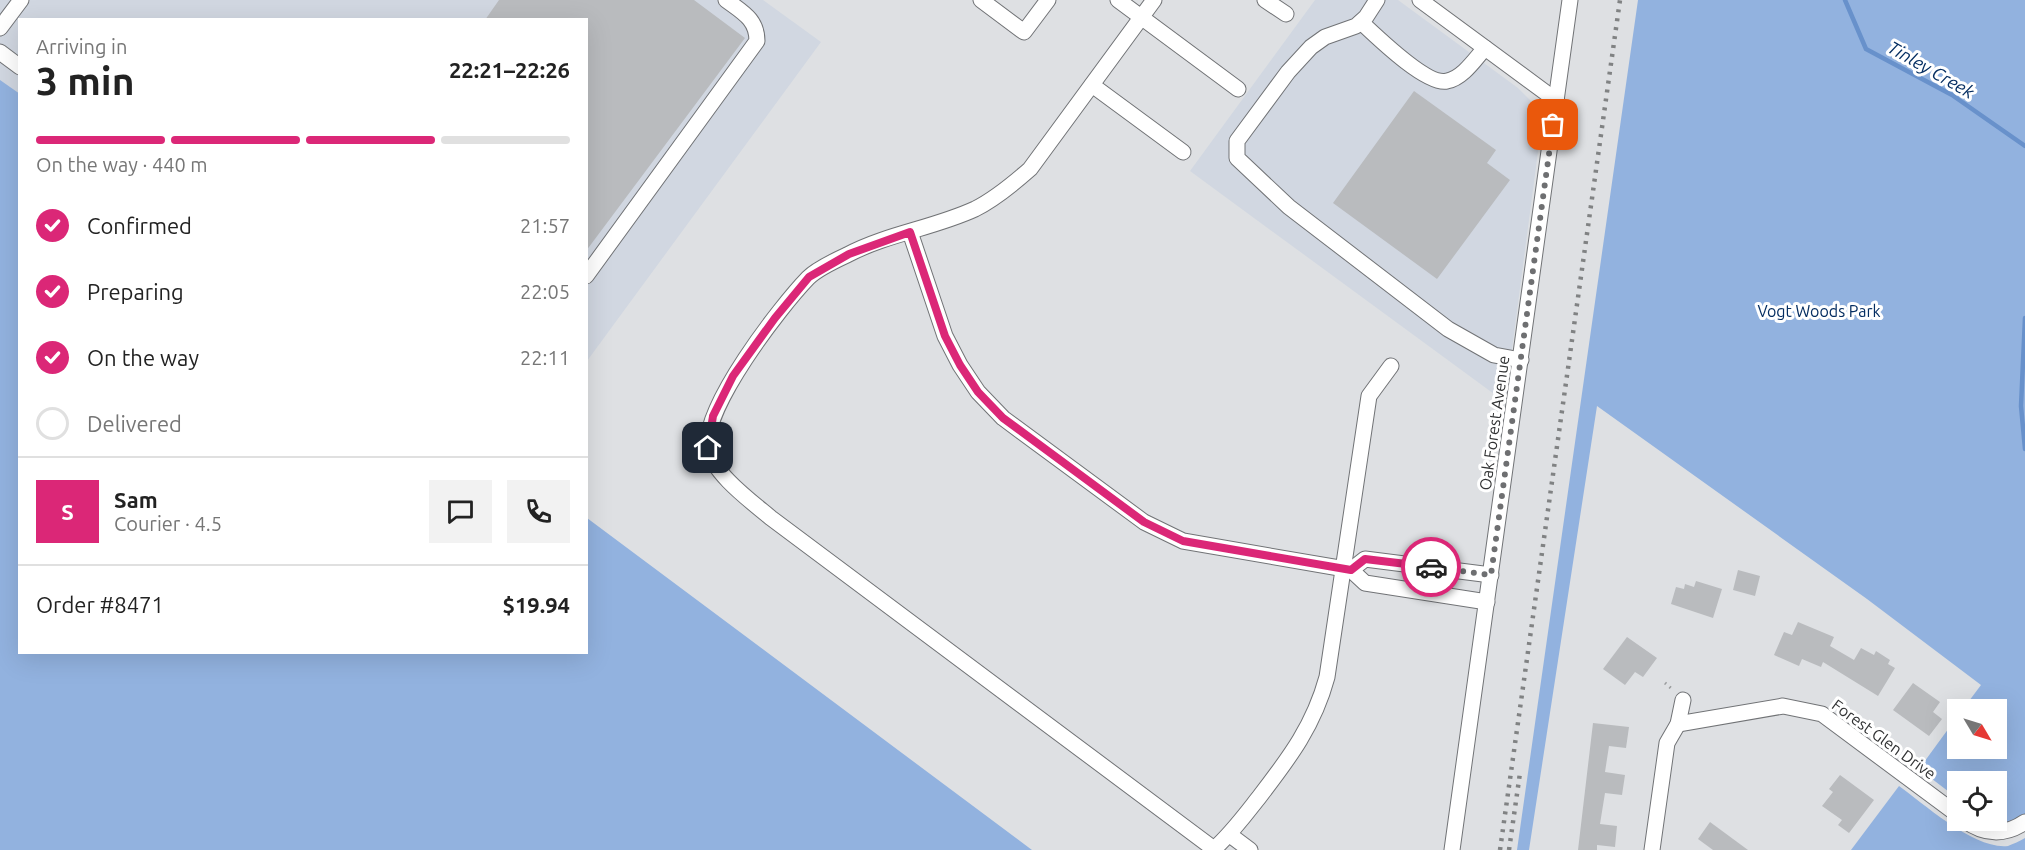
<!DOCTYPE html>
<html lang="en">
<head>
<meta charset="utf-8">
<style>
	body { margin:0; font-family:Ubuntu,sans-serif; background:#f2f2f2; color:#222; height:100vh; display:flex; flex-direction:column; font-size:22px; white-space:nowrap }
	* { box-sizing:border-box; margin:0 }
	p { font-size:20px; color:#767676 }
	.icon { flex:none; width:33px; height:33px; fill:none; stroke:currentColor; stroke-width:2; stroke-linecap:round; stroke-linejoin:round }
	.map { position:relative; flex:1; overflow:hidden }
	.side { position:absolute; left:18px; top:18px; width:570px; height:636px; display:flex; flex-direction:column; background:#fff; border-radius:0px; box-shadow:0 6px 24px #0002 }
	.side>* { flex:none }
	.needle { width:39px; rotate:128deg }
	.tools { position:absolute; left:1947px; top:699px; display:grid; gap:12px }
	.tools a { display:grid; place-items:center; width:60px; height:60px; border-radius:0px; background:#fff; box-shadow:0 6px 24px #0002; font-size:30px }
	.pin { position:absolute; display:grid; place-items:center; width:51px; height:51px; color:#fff; margin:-26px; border-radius:12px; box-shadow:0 3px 9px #0006 }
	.courier { position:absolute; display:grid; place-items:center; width:60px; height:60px; margin:-30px; border:4px solid #db2777; border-radius:50%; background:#fff; color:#222; box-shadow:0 2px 8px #0007 }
	.headline em { font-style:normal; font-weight:600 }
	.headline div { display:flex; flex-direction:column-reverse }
	.headline { display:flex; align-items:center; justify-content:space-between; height:102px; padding:0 18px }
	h1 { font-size:39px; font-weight:600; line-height:45px }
	.bar { display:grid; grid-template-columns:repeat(4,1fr); gap:9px 6px; align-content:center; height:72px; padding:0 18px }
	.bar i { height:8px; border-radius:4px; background:#e0e0e0 }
	.bar .selected { background:#db2777 }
	.bar p { grid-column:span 4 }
	.line { display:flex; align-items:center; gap:15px; padding:0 18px; border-top:2px solid #e0e0e0 }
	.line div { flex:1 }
	.round { display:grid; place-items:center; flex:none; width:63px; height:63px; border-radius:0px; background:#f2f2f2 }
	ol { padding:0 18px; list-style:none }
	li { display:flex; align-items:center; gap:18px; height:66px }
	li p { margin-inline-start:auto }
	li .icon { padding:6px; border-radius:50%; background:#db2777; color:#fff; stroke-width:4 }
	li:last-child { color:#767676 }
	li i { width:33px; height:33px; border:3px solid #e0e0e0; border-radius:50% }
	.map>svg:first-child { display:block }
	.built { fill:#d1d7e1 }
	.green { fill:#92b2df }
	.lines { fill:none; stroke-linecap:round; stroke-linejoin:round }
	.stream { stroke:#6891cb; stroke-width:4.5 }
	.building { fill:#b9bbbe }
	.minor-casing { stroke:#717376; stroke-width:17 }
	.path { stroke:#999b9d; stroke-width:3; stroke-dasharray:1.5 4.5; stroke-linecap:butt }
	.minor { stroke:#fff; stroke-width:15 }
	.rail { stroke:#808283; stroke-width:4.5; stroke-dasharray:3 6; stroke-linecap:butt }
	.done { stroke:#6e6f71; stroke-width:6; stroke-dasharray:0 10.8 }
	.route { stroke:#db2777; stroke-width:8 }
	.labels { text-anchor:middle; stroke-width:6; stroke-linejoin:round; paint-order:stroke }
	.park-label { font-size:16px; fill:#042d61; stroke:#fff }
	.street-label { font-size:16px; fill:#313233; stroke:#fff }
	.water-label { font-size:18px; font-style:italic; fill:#052e62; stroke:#fff }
</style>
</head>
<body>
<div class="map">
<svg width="2025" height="850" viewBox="0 0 2025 850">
	<rect width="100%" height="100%" fill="#dee0e3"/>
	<g class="built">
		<polygon points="0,0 763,0 821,42 587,361 586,20 20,20 19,95 0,81"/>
		<polygon points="1315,0 1398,0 1518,88 1531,101 1541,129 1505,402 1190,171"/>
	</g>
	<g class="green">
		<polygon points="1638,0 2025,0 2025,814 2007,824 1988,821 1996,820 1996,782 1958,782 1957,798 1919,769 1957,717 1958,748 1996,748 1996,710 1963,709 1981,685 1867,599 1597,406 1529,850 1517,850"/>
		<polygon points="0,80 20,94 20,652 586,652 587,518 1032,850 0,850"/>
		<path d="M1899 786C1924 804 1975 850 2008 846 2013 844 2020 841 2025 838V850H1851Z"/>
	</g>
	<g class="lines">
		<g class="stream">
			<polyline points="1845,0 1866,49 1952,95 2025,146"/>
			<polyline points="2025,318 2021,406 2025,449"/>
		</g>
	</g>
	<g class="building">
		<polygon points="499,0 694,0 745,38 586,251 586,20 485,20"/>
		<polygon points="1414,91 1496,150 1487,163 1510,180 1437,279 1333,203"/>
		<polygon points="1738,570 1760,576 1755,596 1733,590"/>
		<polygon points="1696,581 1722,589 1713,618 1671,604 1676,587 1684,589 1685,584 1694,587"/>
		<polygon points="1798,622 1834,637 1830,646 1854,660 1861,648 1874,655 1876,651 1890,660 1888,664 1895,668 1878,696 1823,662 1821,667 1802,659 1799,666 1774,655 1784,632 1792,635"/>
		<polygon points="1627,637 1657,658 1643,677 1635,672 1625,685 1603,669"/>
		<polygon points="1913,683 1940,702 1933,712 1942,719 1929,736 1893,710"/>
		<polygon points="1593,723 1629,727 1626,748 1609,746 1605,772 1625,775 1622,795 1605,793 1600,824 1617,826 1615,847 1597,845 1597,850 1578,850"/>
		<polygon points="1840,775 1874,800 1849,833 1838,825 1842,820 1822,806 1833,792 1829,789"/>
		<polygon points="1710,822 1748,850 1713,850 1698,839"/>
	</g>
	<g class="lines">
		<g class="minor-casing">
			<g id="minor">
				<polyline points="981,0 1024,32 1048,0"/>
				<polyline points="1118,0 1238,89"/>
				<path d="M1154 0 1030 169C1013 184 995 199 975 209 934 228 886 234 847 255 834 261 817 269 808 278 780 307 702 408 708 448 712 473 752 502 771 518L1214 849C1232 833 1245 815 1260 796 1290 757 1314 725 1327 677L1369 396 1391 366"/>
				<polyline points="1265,0 1286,14"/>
				<polyline points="1377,0 1366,17 1356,26 1325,37 1311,47 1288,72 1237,141 1237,158 1289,207 1448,329 1494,355 1521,360"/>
				<polyline points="1420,0 1557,101"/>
				<path d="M1361 22C1376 36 1427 86 1447 81 1463 78 1475 59 1485 48"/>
				<polyline points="0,28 21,0"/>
				<polyline points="0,52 20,67"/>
				<polyline points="1092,85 1183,152"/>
				<polyline points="910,232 945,336 960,365 978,392 1003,418 1144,522 1183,541 1351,570 1365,583 1487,602"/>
				<path d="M586 276 757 41C757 19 742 12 726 0"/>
				<polyline points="1351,570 1365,559 1491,575"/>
				<polyline points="1678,724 1783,706 1822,714 1958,815"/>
				<path d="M1964 820C1984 835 2005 836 2025 822"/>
				<polyline points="1230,835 1250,850"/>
				<polyline points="1452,850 1570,0"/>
				<polyline points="1652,850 1667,743 1678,724 1683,700"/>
			</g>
		</g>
		<polyline class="path" points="1665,683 1673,690"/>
		<use href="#minor" class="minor"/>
		<g class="rail">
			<polyline points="1500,850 1620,0"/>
			<polyline points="1509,850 1520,773"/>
		</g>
	</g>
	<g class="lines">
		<polyline class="done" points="1431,567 1491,575 1553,125"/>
		<polyline class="route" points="708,448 713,416 733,376 775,318 809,277 849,254 910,232 945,336 960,365 978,392 1003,418 1144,522 1183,541 1351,570 1365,559 1431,567"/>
	</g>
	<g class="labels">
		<g class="park-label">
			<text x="1819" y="317">Vogt Woods Park</text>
		</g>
		<g class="street-label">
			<text transform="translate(1494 423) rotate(-82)" y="6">Oak Forest Avenue</text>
			<text transform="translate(1884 739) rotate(36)" y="6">Forest Glen Drive</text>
		</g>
		<g class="water-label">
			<text transform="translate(1931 70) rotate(30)" y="6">Tinley Creek</text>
		</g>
	</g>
</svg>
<div class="tools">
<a><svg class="needle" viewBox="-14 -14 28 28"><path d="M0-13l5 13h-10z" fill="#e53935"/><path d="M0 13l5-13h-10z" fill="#767676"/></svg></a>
<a><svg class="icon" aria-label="locate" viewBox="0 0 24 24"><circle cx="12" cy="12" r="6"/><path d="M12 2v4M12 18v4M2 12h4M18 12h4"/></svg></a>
</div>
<div class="pin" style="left:1553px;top:125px;background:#ea580c"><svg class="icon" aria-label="bag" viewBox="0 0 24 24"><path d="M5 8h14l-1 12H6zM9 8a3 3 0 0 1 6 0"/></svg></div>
<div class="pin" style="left:708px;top:448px;background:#1f2937"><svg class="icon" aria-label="home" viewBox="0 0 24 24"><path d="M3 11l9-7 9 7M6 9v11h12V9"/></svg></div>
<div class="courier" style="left:1431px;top:567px"><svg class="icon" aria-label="car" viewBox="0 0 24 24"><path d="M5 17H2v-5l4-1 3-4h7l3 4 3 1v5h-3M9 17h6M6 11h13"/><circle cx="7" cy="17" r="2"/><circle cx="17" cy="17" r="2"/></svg></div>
<section class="side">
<div class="headline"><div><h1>3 min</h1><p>Arriving in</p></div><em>22:21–22:26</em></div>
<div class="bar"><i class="selected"></i><i class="selected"></i><i class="selected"></i><i></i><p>On the way · 440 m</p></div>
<ol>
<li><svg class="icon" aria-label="check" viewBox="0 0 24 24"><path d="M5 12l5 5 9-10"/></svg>Confirmed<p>21:57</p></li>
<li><svg class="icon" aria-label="check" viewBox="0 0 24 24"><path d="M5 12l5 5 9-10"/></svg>Preparing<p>22:05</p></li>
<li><svg class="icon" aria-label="check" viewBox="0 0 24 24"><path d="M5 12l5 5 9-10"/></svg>On the way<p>22:11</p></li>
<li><i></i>Delivered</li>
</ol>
<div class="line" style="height:108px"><b class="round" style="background:#db2777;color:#fff">S</b><div><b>Sam</b><p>Courier · 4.5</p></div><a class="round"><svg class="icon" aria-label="chat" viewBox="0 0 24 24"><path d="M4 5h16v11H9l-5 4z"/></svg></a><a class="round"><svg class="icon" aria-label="phone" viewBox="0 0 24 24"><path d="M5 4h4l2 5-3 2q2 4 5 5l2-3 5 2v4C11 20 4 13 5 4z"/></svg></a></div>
<div class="line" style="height:78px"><div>Order #8471</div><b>$19.94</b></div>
</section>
</div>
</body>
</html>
